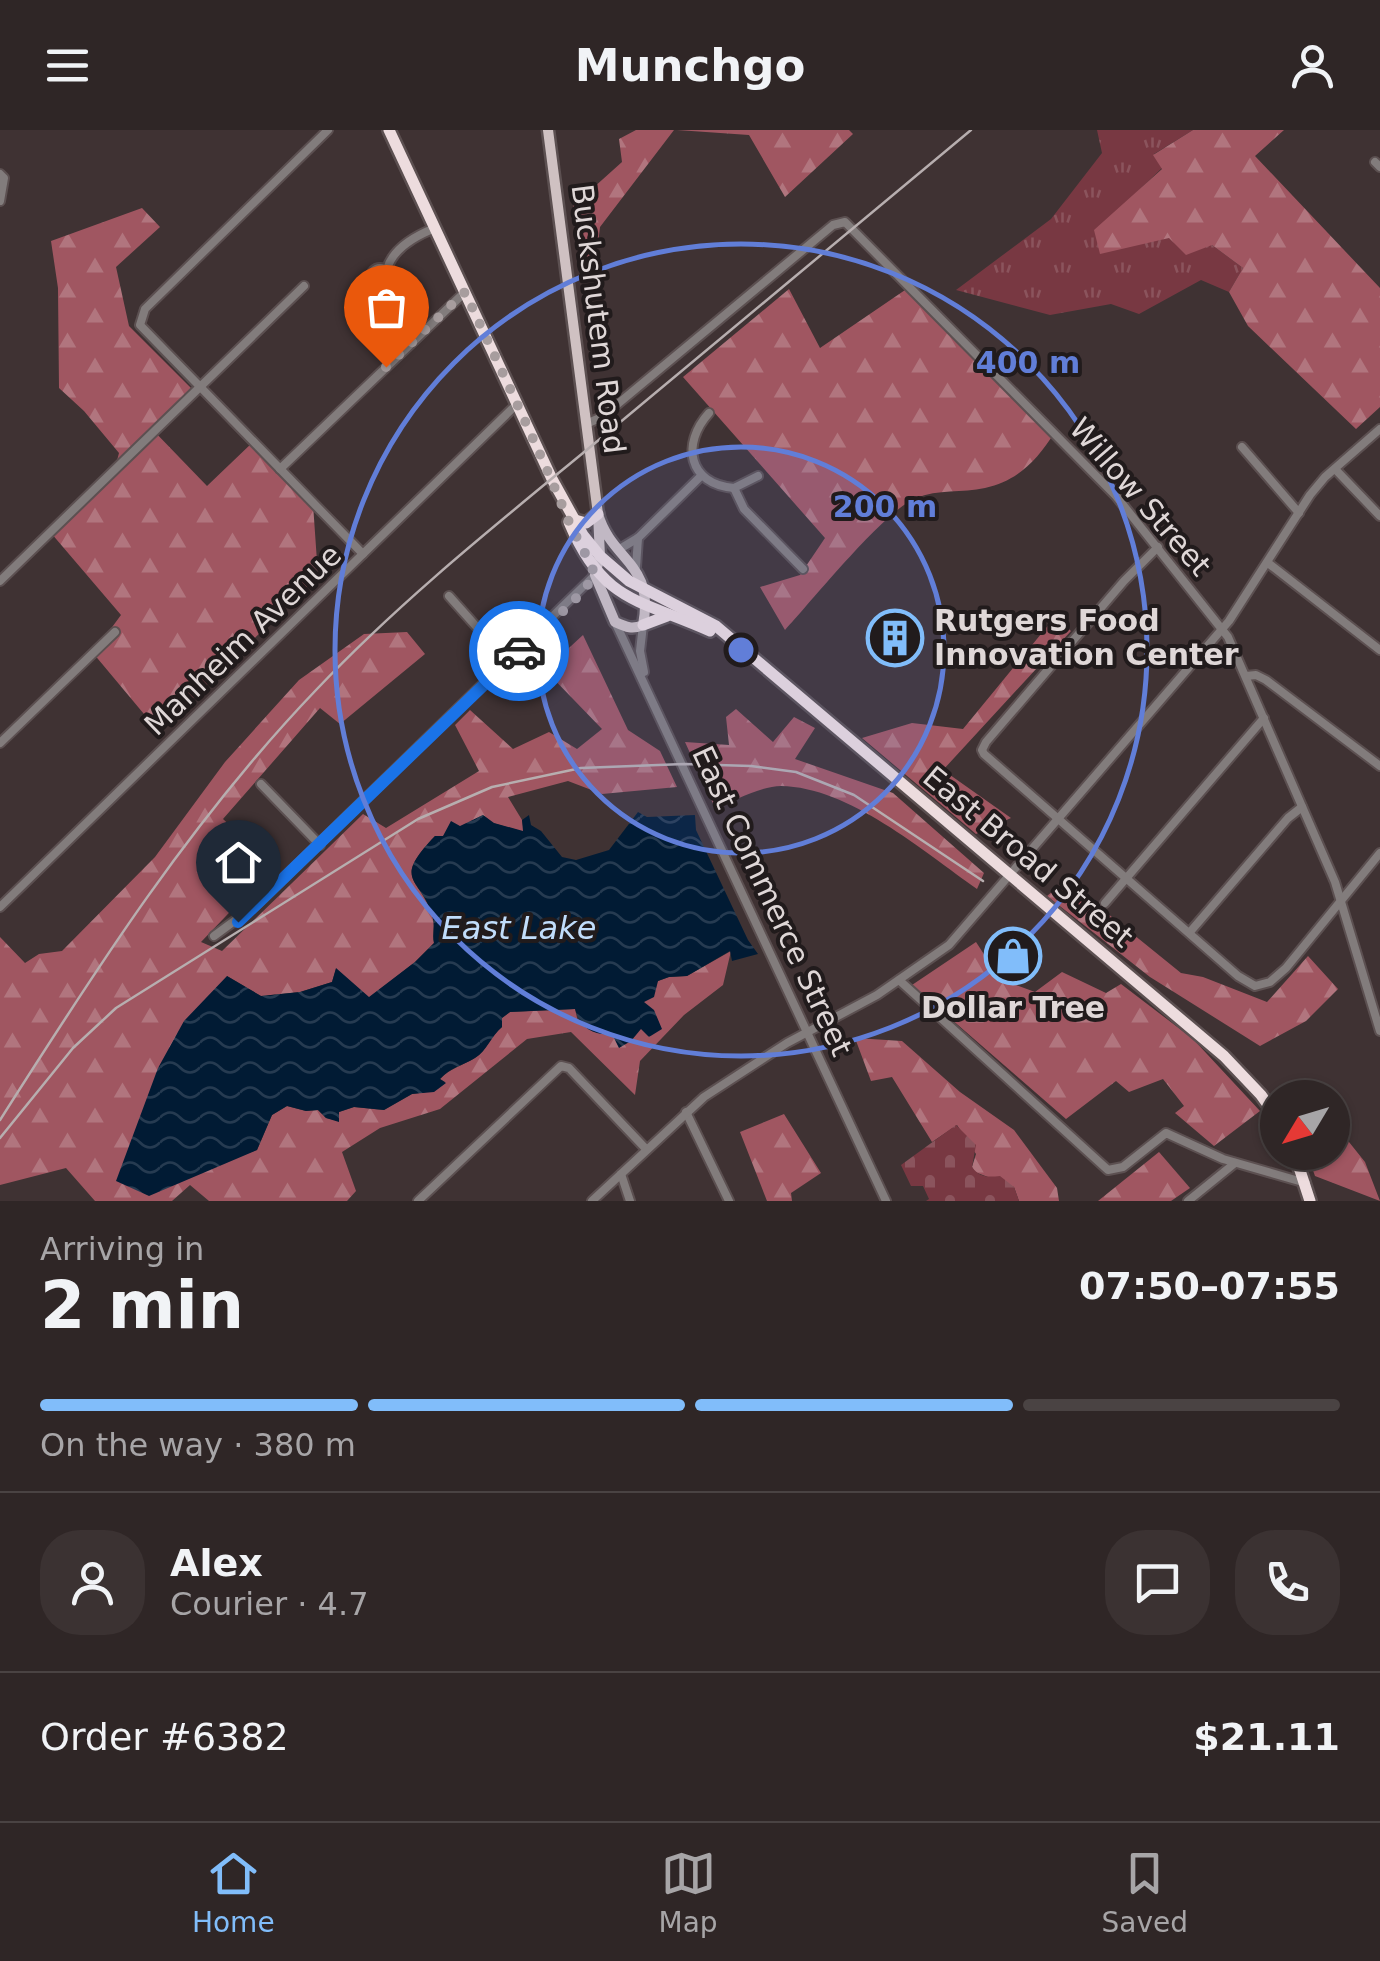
<!DOCTYPE html>
<html lang="en">
<head>
<meta charset="utf-8">
<style>
	body { margin:0; font-family:"DejaVu Sans",sans-serif; background:#3b3232; color:#f1f3f6; height:100vh; display:flex; flex-direction:column; font-size:38px; white-space:nowrap }
	* { box-sizing:border-box; margin:0 }
	p { font-size:32px; color:#a7a5a7 }
	.icon { flex:none; width:55px; height:55px; fill:none; stroke:currentColor; stroke-width:2; stroke-linecap:round; stroke-linejoin:round }
	.map { position:relative; height:1071px; overflow:hidden }
	.drawer { display:flex; flex-direction:column; background:#2f2626; flex:1 }
	.drawer>* { flex:none }
	.needle { width:65px; rotate:232deg }
	.controls { position:absolute; left:1260px; top:950px; display:grid; gap:20px }
	.controls a { display:grid; place-items:center; width:90px; height:90px; border-radius:50%; background:#2f2626; box-shadow:0 2px 8px #0004,0 0 0 2px #4a4343; font-size:50px }
	.pin { position:absolute; display:grid; place-items:center; width:85px; height:85px; color:#fff; margin:-102px -42px; border-radius:50% 50% 50% 0; rotate:-45deg; box-shadow:0 0 10px #0007 }
	.pin .icon { rotate:45deg }
	.courier { position:absolute; display:grid; place-items:center; width:100px; height:100px; margin:-50px; border:8px solid #1a73e8; border-radius:50%; background:#fff; color:#222; box-shadow:0 2px 12px #0007 }
	.summary em { font-style:normal; font-weight:600 }
	.summary div { display:flex; flex-direction:column-reverse }
	.summary { display:flex; align-items:center; justify-content:space-between; height:170px; padding:0 40px }
	h1 { font-size:65px; font-weight:600; line-height:75px }
	.bar { display:grid; grid-template-columns:repeat(4,1fr); gap:15px 10px; align-content:center; height:120px; padding:0 40px }
	.bar i { height:12px; border-radius:8px; background:#4a4343 }
	.bar .selected { background:#81bdfa }
	.bar p { grid-column:span 4 }
	.line { display:flex; align-items:center; gap:25px; padding:0 40px; border-top:2px solid #4a4343 }
	.line div { flex:1 }
	.round { display:grid; place-items:center; flex:none; width:105px; height:105px; border-radius:40px; background:#3b3232 }
	header { display:flex; justify-content:space-between; align-items:center; height:130px; padding:0 40px; background:#2f2626; font-size:45px; font-weight:600 }
	.tab-bar { display:flex; justify-content:space-around; align-items:center; height:140px; border-top:2px solid #4a4343; background:#2f2626; font-size:28px; color:#a7a5a7 }
	.tab-bar a { display:grid; justify-items:center; gap:5px }
	.tab-bar .selected { color:#81bdfa }
	.map>svg:first-child { display:block }
	.grass { fill:url(#grass-tufts) }
	.forest { fill:url(#forest-firs) }
	.cemetery { fill:url(#cemetery-stones) }
	.water { fill:url(#water-waves) }
	.lines { fill:none; stroke-linecap:round; stroke-linejoin:round }
	.minor-casing { stroke:#5c5051; stroke-width:12 }
	.major-casing { stroke:#5c5051; stroke-width:15 }
	.highway-casing { stroke:#5c5051; stroke-width:16 }
	.minor { stroke:#827c7c; stroke-width:8 }
	.major { stroke:#cfc1c2; stroke-width:10 }
	.highway { stroke:#eddcde; stroke-width:11 }
	.rail { stroke:#b7aeaf; stroke-width:2.5 }
	.done { stroke:#a79d9e; stroke-width:10; stroke-dasharray:0 18 }
	.route { stroke:#1a73e8; stroke-width:12 }
	.ring { fill:none; stroke:#617ed8; stroke-width:5 }
	.labels { text-anchor:middle; stroke-width:8; stroke-linejoin:round; paint-order:stroke }
	.street-label { font-size:30px; fill:#dfd7d7; stroke:#211b1c }
	.poi-label { font-size:30px; font-weight:bold; fill:#dfd7d7; stroke:#211b1c; text-anchor:start }
	.water-label { font-size:32px; font-style:italic; fill:#c1ddfb; stroke:#211b1c }
	.centre { fill:#617ed8; stroke:#211b1c; stroke-width:5 }
	.ring-label { font-size:30px; text-anchor:middle; font-weight:bold; fill:#617ed8; stroke:#211b1c; stroke-width:8; stroke-linejoin:round; paint-order:stroke }
</style>
</head>
<body>
<header><svg class="icon" aria-label="menu" viewBox="0 0 24 24"><path d="M4 6h16M4 12h16M4 18h16"/></svg>Munchgo<svg class="icon" aria-label="person" viewBox="0 0 24 24"><circle cx="12" cy="8" r="4"/><path d="M4 21q1-7 8-7t8 7"/></svg></header>
<div class="map">
<svg width="1380" height="1071" viewBox="0 0 1380 1071">
	<defs>
		<pattern id="grass-tufts" width="24" height="20" patternUnits="userSpaceOnUse" patternTransform="scale(2.5)"><rect width="24" height="20" fill="#783842"/><path d="M3 7l-1-3M5 7V3M7 7l1-3M15 17l-1-3M17 17v-4M19 17l1-3" fill="none" stroke="#8b545d"/></pattern>
		<pattern id="forest-firs" width="22" height="20" patternUnits="userSpaceOnUse" patternTransform="scale(2.5)"><rect width="22" height="20" fill="#a05661"/><path d="M5 1l3.5 6h-7zM16 11l3.5 6h-7z" fill="#b1757e"/></pattern>
		<pattern id="cemetery-stones" width="16" height="16" patternUnits="userSpaceOnUse" patternTransform="scale(2.5)"><rect width="16" height="16" fill="#783842"/><path d="M2 7V4a2 2 0 0 1 4 0v3zM10 15v-3a2 2 0 0 1 4 0v3z" fill="#8b545d"/></pattern>
		<pattern id="water-waves" width="16" height="10" patternUnits="userSpaceOnUse" patternTransform="scale(2.5)"><rect width="16" height="10" fill="#011b34"/><path d="M0 5q4-4 8 0t8 0" fill="none" stroke="#263b51"/></pattern>
	</defs>
	<rect width="100%" height="100%" fill="#3f3233"/>
	<polygon class="grass" points="1097,0 1193,0 1154,24 1162,38 1135,64 1170,108 1212,115 1243,138 1229,162 1201,150 1139,184 1111,174 1050,185 956,160 1051,89 1102,23"/>
	<g class="forest">
		<polygon points="636,0 674,0 600,97 597,122 580,130 573,76 622,32 619,9"/>
		<polygon points="677,0 849,0 853,4 785,67 749,5"/>
		<polygon points="1193,0 1284,0 1255,26 1380,158 1380,277 1356,299 1248,196 1229,162 1243,138 1212,115 1186,125 1169,108 1100,124 1094,100 1162,39 1153,25"/>
		<polygon points="142,78 160,97 116,137 129,196 191,258 151,298 207,356 253,312 313,374 318,446 159,602 93,523 121,485 51,403 114,342 119,323 84,281 59,258 58,158 51,111"/>
		<path d="M908 158 1055 302C1037 330 1018 351 985 358 962 363 938 359 916 368 884 381 812 471 785 500L760 457 800 445 825 408 683 247 789 159 820 218Z"/>
		<polygon points="1055,487 1071,501 943,640 1011,688 976,704 862,608 912,593 963,599"/>
		<path d="M407 502 425 524 340 594 320 578 223 689 274 736 201 812 222 821 363 684 386 698 479 641 455 595 470 580 513 619 549 602 577 619 602 599 545 540 583 505 628 600 660 621 677 657 602 664 568 651 508 667 522 690 524 702 493 693 483 685 443 706H435C390 753 422 746 433 789 435 797 432 805 434 813L415 832 369 868 336 839 332 852 300 862 261 866 227 846 224 1032 257 1020 272 985 287 976 306 981 318 980 326 988 339 991V982L354 977 384 980 412 964 434 961 445 952 440 949C454 935 470 934 481 923 489 914 492 905 502 897V888L510 882 575 879 578 892 644 872 658 851 669 847 687 846 731 821 723 855 684 885 640 931 635 965 571 902 527 909 440 979 380 998 342 1022 356 1061 347 1071H209L190 1055 172 1071H95L66 1038 0 1055V807L25 833 39 824 62 821 155 727 225 632 299 550 364 504Z"/>
		<path d="M736 579 773 612 794 587 815 598 795 629 893 663 984 743 977 759C923 721 849 657 781 656 761 656 734 671 715 678L685 612 729 615 726 587Z"/>
		<polygon points="1070,747 1097,775 1181,843 1203,847 1267,872 1308,826 1338,859 1306,891 1260,916 1150,847 1047,766"/>
		<polygon points="976,812 1000,849 1035,862 1062,842 1106,863 1121,854 1193,909 1260,981 1214,1016 1175,983 1184,976 1163,949 1129,962 1116,951 1066,989 912,855"/>
		<polygon points="855,908 902,911 960,962 1014,1000 1057,1058 1059,1071 1019,1071 1014,1057 975,1042 972,1037 976,1024 957,995 932,1012 892,947 871,951"/>
		<polygon points="784,984 821,1043 791,1063 792,1071 767,1071 740,1002"/>
		<polygon points="1333,992 1365,1032 1380,1071 1315,1046 1307,1023 1332,1022"/>
		<polygon points="1159,1022 1190,1058 1171,1071 1098,1071"/>
	</g>
	<path class="cemetery" d="M956 995 976 1015 972 1037C980 1048 988 1047 1000 1046L1014 1057 1019 1071H926L929 1069 923 1056H911L901 1035Z"/>
	<path class="water" d="M638 682 647 687 695 685 696 700 748 810 758 824 732 831 730 821 687 846 669 847 658 851 654 867 644 872 654 880 662 899 649 907 641 899 631 911 619 918 612 904C592 906 580 897 575 879L510 882 502 888V897C491 906 487 921 475 928 462 936 451 937 440 949L446 953 434 962 412 964 384 980 354 977 339 982V992L326 988 318 980 306 981 287 976 272 985 257 1020 149 1066 116 1051 158 938 184 891 227 846 261 866 300 862 332 852 336 838 369 867 415 832 434 813C432 805 435 797 433 789 423 746 389 754 435 706H443L451 691 460 696 483 685 494 693 523 701 522 690 529 685 531 695 541 701 562 727 576 730 609 720Z"/>
	<g class="lines">
		<g class="minor-casing">
			<g id="minor">
				<polyline points="328,0 145,179 140,195 363,424"/>
				<polyline points="1375,32 1380,37"/>
				<polyline points="0,44 4,48 0,71"/>
				<circle cx="380" cy="147" r="9"/>
				<path d="M387 139C393 118 415 106 435 98"/>
				<path d="M709 283C681 314 688 354 734 358"/>
				<polyline points="586,294 602,287 833,95 845,92 1116,366 1228,507 1335,752 1380,901"/>
				<polyline points="1242,317 1299,383"/>
				<polyline points="280,339 465,162"/>
				<polyline points="1335,339 1380,386"/>
				<polyline points="734,358 744,379 803,439"/>
				<polyline points="734,358 758,346"/>
				<polyline points="1158,417 1124,451 986,612 982,620 984,624 1238,846 1255,856 1270,852 1286,838 1380,723"/>
				<polyline points="618,420 638,408 702,345"/>
				<polyline points="1268,433 1380,520"/>
				<polyline points="636,437 638,408"/>
				<polyline points="0,451 304,156"/>
				<polyline points="449,466 508,532"/>
				<polyline points="615,492 886,1071"/>
				<polyline points="643,495 640,521 644,542"/>
				<polyline points="1246,546 1256,545 1266,550 1380,636"/>
				<polyline points="0,613 115,502"/>
				<polyline points="261,654 320,715"/>
				<polyline points="1105,773 1264,588"/>
				<polyline points="0,777 517,274"/>
				<polyline points="1190,802 1288,688 1302,677"/>
				<polyline points="214,806 256,775 595,445"/>
				<polyline points="899,850 1108,1040 1123,1037 1166,1003 1223,1029 1306,1053"/>
				<polyline points="686,982 729,1071"/>
				<polyline points="621,1044 630,1071"/>
				<polyline points="418,1071 561,936 569,938 646,1019"/>
				<polyline points="592,1071 704,967 787,913 877,865 949,815 1229,491 1310,365 1325,347 1380,299"/>
				<polyline points="1188,1071 1235,1033"/>
			</g>
		</g>
		<g class="major-casing">
			<path id="major" d="M548 0 598 384 600 426 595 445 615 492C626 497 632 500 643 495 655 432 612 432 598 384"/>
		</g>
		<g class="highway-casing">
			<g id="highway">
				<polyline points="389,0 552,349 583,405 600,426 629,451 716,496 1224,926 1261,965 1278,989"/>
				<polyline points="575,390 586,393 598,384"/>
				<path d="M569 392C603 473 639 469 710 501"/>
				<polyline points="643,495 667,486"/>
				<polyline points="1294,1022 1310,1071"/>
			</g>
		</g>
		<use href="#minor" class="minor"/>
		<use href="#major" class="major"/>
		<use href="#highway" class="highway"/>
		<g class="rail">
			<path d="M0 990C96 839 192 689 317 559 405 466 507 386 606 304 728 203 849 101 971 0"/>
			<polyline points="0,1008 73,918 116,878 418,689 492,657 581,638 684,634 751,636 796,642 854,665 983,751"/>
		</g>
	</g>
	<g class="lines">
		<path class="done" d="M386 237 465 162C500 238 537 314 569 392 573 401 596 442 594 445 585 465 537 504 519 521"/>
		<polyline class="route" points="238,792 519,521"/>
	</g>
	<circle cx="741" cy="520" r="203" fill="#617ed8" fill-opacity=".12"/>
	<g class="ring">
		<circle cx="741" cy="520" r="203"/>
		<circle cx="741" cy="520" r="406"/>
	</g>
	<defs>
		<g id="building-ring" transform="scale(2.875)"><circle r="9.5" fill="#211b1c" stroke="#81bdfa" stroke-width="1.5"/><path d="M-4-6H4V6H1V3H-1V6H-4ZM-2.5-4.3h1.7v1.8h-1.7ZM.8-4.3h1.7v1.8H.8ZM-2.5-1h1.7V.8h-1.7ZM.8-1h1.7V.8H.8Z" fill="#81bdfa"/></g>
		<g id="shop-ring" transform="scale(2.875)"><circle r="9.5" fill="#211b1c" stroke="#81bdfa" stroke-width="1.5"/><path d="M-5-2.5h2.3a2.7 3.5 0 0 1 5.4 0H5L5.5 6h-11ZM-1.5-2.5h3a1.5 2.3 0 0 0-3 0Z" fill="#81bdfa"/></g>
	</defs>
	<g fill-rule="evenodd">
		<use href="#building-ring" x="895" y="508"/>
		<use href="#shop-ring" x="1013" y="826"/>
	</g>
	<g class="labels">
		<g class="street-label">
			<text transform="translate(598 189) rotate(83)" y="10">Buckshutem Road</text>
			<text transform="translate(1140 367) rotate(49)" y="10">Willow Street</text>
			<text transform="translate(243 510) rotate(-44)" y="10">Manheim Avenue</text>
			<text transform="translate(1028 727) rotate(40)" y="10">East Broad Street</text>
			<text transform="translate(772 771) rotate(65)" y="10">East Commerce Street</text>
		</g>
		<g class="poi-label">
			<text x="934" y="501">Rutgers Food<tspan x="934" dy="34">Innovation Center</tspan></text>
			<text x="1013" y="888" text-anchor="middle">Dollar Tree</text>
		</g>
		<g class="water-label">
			<text x="519" y="809">East Lake</text>
		</g>
	</g>
	<circle cx="741" cy="520" r="15" class="centre"/>
	<g class="ring-label">
		<text x="1028" y="243">400 m</text>
		<text x="885" y="387">200 m</text>
	</g>
</svg>
<div class="controls">
<a><svg class="needle" viewBox="-14 -14 28 28"><path d="M0-13l5 13h-10z" fill="#e53935"/><path d="M0 13l5-13h-10z" fill="#a7a5a7"/></svg></a>
</div>
<div class="pin" style="left:386px;top:237px;background:#ea580c"><svg class="icon" aria-label="bag" viewBox="0 0 24 24"><path d="M5 8h14l-1 12H6zM9 8a3 3 0 0 1 6 0"/></svg></div>
<div class="pin" style="left:238px;top:792px;background:#1f2937"><svg class="icon" aria-label="home" viewBox="0 0 24 24"><path d="M3 11l9-7 9 7M6 9v11h12V9"/></svg></div>
<div class="courier" style="left:519px;top:521px"><svg class="icon" aria-label="car" viewBox="0 0 24 24"><path d="M5 17H2v-5l4-1 3-4h7l3 4 3 1v5h-3M9 17h6M6 11h13"/><circle cx="7" cy="17" r="2"/><circle cx="17" cy="17" r="2"/></svg></div>
</div>
<section class="drawer">
<div class="summary"><div><h1>2 min</h1><p>Arriving in</p></div><em>07:50–07:55</em></div>
<div class="bar"><i class="selected"></i><i class="selected"></i><i class="selected"></i><i></i><p>On the way · 380 m</p></div>
<div class="line" style="height:180px"><a class="round"><svg class="icon" aria-label="person" viewBox="0 0 24 24"><circle cx="12" cy="8" r="4"/><path d="M4 21q1-7 8-7t8 7"/></svg></a><div><b>Alex</b><p>Courier · 4.7</p></div><a class="round"><svg class="icon" aria-label="chat" viewBox="0 0 24 24"><path d="M4 5h16v11H9l-5 4z"/></svg></a><a class="round"><svg class="icon" aria-label="phone" viewBox="0 0 24 24"><path d="M5 4h4l2 5-3 2q2 4 5 5l2-3 5 2v4C11 20 4 13 5 4z"/></svg></a></div>
<div class="line" style="height:130px"><div>Order #6382</div><b>$21.11</b></div>
</section>
<nav class="tab-bar">
<a class="selected"><svg class="icon" aria-label="home" viewBox="0 0 24 24"><path d="M3 11l9-7 9 7M6 9v11h12V9"/></svg>Home</a>
<a><svg class="icon" aria-label="map" viewBox="0 0 24 24"><path d="M3 6l6-2 6 2 6-2v14l-6 2-6-2-6 2zM9 4v14M15 6v14"/></svg>Map</a>
<a><svg class="icon" aria-label="saved" viewBox="0 0 24 24"><path d="M7 4h10v16l-5-4-5 4z"/></svg>Saved</a>
</nav>
</body>
</html>
